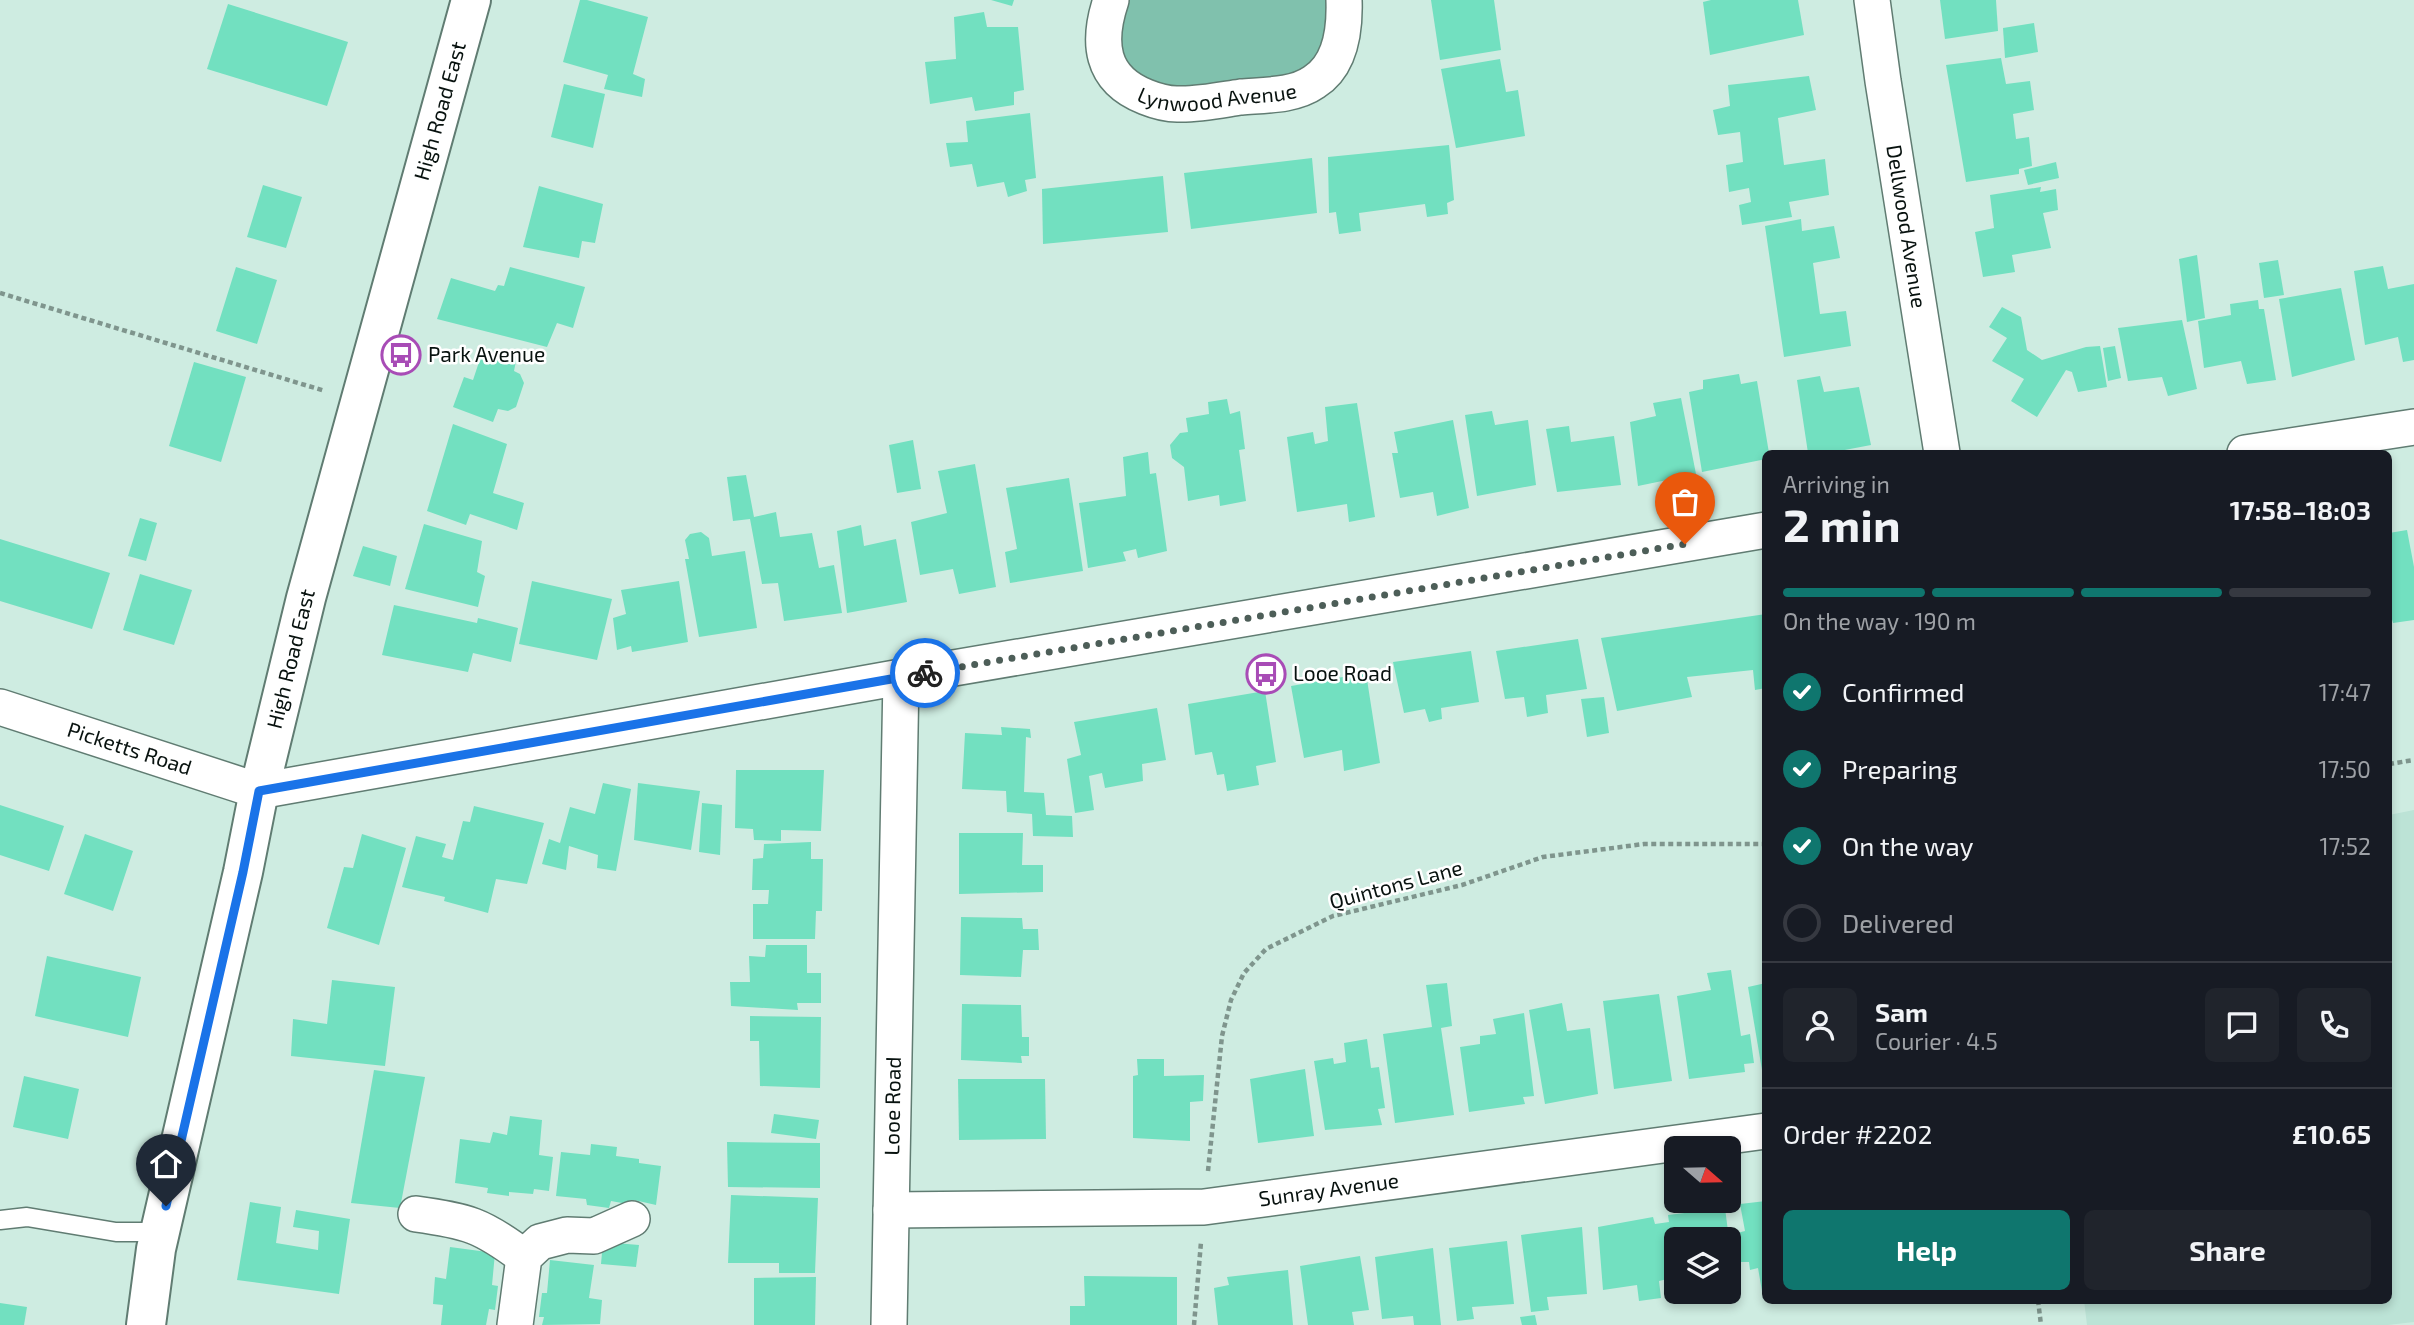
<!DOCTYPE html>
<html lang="en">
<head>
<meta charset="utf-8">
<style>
	body { margin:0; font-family:"Exo 2",sans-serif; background:#20242c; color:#f1f3f6; height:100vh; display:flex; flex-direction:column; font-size:26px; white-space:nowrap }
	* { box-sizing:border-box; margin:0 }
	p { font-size:23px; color:#9ea1a6 }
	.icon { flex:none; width:38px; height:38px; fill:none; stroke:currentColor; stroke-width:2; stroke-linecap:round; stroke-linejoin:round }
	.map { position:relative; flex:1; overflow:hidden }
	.details { position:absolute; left:1762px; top:450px; width:630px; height:854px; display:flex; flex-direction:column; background:#171b24; border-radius:10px; box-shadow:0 4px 10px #0003 }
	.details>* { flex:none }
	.needle { width:46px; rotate:110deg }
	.fabs { position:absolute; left:1664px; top:1136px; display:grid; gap:14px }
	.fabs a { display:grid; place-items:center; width:77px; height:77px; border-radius:10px; background:#171b24; box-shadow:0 4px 10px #0003; font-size:35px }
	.pin { position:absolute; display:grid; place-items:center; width:60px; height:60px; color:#fff; margin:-72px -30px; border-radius:50% 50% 50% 0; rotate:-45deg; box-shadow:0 0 7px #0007 }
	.pin .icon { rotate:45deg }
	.courier { position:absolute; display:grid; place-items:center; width:70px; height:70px; margin:-35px; border:5px solid #1a73e8; border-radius:50%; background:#fff; color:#222; box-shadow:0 2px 9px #0007 }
	.head em { font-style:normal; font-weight:700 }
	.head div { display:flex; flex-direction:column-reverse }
	.head { display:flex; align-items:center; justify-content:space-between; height:119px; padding:0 21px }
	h1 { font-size:46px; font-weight:700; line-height:52px }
	.bar { display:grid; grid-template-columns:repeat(4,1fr); gap:10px 7px; align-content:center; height:84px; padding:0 21px }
	.bar i { height:9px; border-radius:5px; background:#363941 }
	.bar .on { background:#0f766e }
	.bar p { grid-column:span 4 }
	.line { display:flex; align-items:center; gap:18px; padding:0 21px; border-top:2px solid #363941 }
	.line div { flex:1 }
	.round { display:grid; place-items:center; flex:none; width:74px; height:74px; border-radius:10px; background:#20242c }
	ol { padding:0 21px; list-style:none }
	li { display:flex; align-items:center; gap:21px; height:77px }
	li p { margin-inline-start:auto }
	li .icon { padding:7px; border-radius:50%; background:#0f766e; color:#fff; stroke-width:4 }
	li:last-child { color:#9ea1a6 }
	li i { width:38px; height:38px; border:4px solid #363941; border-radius:50% }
	.action { display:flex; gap:14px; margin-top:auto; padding:14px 21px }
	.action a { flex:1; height:80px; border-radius:10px; background:#0f766e; color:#fff; font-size:28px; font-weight:700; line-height:80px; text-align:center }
	.action a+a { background:#20242c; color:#f1f3f6 }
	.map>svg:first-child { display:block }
	.built { fill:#bce3d6 }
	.green { fill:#80c1ad }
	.building { fill:#72e0c0 }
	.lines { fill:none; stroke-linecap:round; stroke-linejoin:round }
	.lane-casing { stroke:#607c72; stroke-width:21 }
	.street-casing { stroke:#607c72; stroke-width:38 }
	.secondary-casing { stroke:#607c72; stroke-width:42 }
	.path { stroke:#7f958d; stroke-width:4.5; stroke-dasharray:5 3.5; stroke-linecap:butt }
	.lane { stroke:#fff; stroke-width:18 }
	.street { stroke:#fff; stroke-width:35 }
	.secondary { stroke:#fff; stroke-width:38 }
	.done { stroke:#4d5e58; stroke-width:7; stroke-dasharray:0 12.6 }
	.route { stroke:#1a73e8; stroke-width:9 }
	.labels { text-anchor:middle; stroke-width:5; stroke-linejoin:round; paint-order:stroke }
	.street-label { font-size:21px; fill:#08120f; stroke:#fff }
	.poi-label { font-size:21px; fill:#08120f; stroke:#fff; text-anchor:start }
</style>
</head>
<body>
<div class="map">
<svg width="2414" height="1325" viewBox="0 0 2414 1325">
	<rect width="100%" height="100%" fill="#ceece1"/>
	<polygon class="built" points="2414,810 2414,1322 2388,1325 2087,1325 2084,1300 2389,1300 2389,815"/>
	<polygon class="green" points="1122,0 1330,0 1333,23 1320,58 1293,79 1174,91 1146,82 1117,55"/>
	<g class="building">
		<polygon points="580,0 587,0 648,17 633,74 645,79 642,97 604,89 608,75 563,62"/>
		<polygon points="991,0 1014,0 1012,6"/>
		<polygon points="1431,0 1494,0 1501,50 1440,60"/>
		<polygon points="1711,0 1798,0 1804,35 1710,55 1703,2"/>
		<polygon points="1940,0 1996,0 1998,31 1945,39"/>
		<polygon points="228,4 348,42 327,106 207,69"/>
		<polygon points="984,12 987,27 1018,27 1024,90 1014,92 1014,105 975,111 972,97 930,104 925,62 956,59 954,17"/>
		<polygon points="2034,23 2038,52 2005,58 2003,28"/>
		<polygon points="2001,58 2006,84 2030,81 2034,110 2013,114 2016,139 2029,137 2032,166 2019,169 2019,174 1966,182 1946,65"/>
		<polygon points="1500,59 1506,92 1518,90 1525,136 1456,148 1441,69"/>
		<polygon points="1809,76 1816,110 1778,118 1784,165 1825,159 1829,195 1789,202 1792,217 1742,225 1739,205 1751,202 1749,188 1729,192 1726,165 1743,162 1740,132 1718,135 1713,110 1730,106 1728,85"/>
		<polygon points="564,84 605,94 593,148 551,137"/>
		<polygon points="1030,113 1036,178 1025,180 1027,191 1008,197 1004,182 977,187 972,164 950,167 946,143 968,142 966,121"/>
		<polygon points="1449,145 1454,200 1447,203 1448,214 1427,217 1425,204 1359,213 1361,231 1339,234 1336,212 1329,213 1328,157"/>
		<polygon points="1312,158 1317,213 1191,229 1184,173"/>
		<polygon points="2056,162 2059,178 2028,185 2024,170"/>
		<polygon points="1163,176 1168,232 1043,244 1042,189"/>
		<polygon points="263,185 302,197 286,248 247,237"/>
		<polygon points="539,186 603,204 595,243 582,241 579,258 523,247"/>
		<polygon points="2041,187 2040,192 2056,189 2058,210 2043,213 2051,248 2012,255 2015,272 1983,277 1975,232 1994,228 1990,195"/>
		<polygon points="1801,219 1802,231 1834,226 1840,258 1813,263 1820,314 1846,311 1851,346 1784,357 1765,226"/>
		<polygon points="2197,255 2205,318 2187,322 2179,259"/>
		<polygon points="2278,260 2284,295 2264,298 2259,263"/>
		<polygon points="2383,266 2388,289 2414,284 2414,360 2403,362 2398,337 2365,345 2354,271"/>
		<polygon points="236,267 277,280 257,344 216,331"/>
		<polygon points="510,267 585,287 573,328 557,323 547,347 437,319 451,278 495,291 498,285 504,286"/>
		<polygon points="2341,288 2355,360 2292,377 2279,299"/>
		<polygon points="2258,300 2259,309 2264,309 2276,380 2247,384 2241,361 2204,368 2198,321 2231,315 2230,304"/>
		<polygon points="2002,307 2021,317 2027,350 2042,360 2086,347 2100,346 2107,387 2078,392 2072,372 2066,370 2037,417 2011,401 2024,379 1992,361 2007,338 1989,327"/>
		<polygon points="2182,320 2197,389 2168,396 2162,377 2128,381 2118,328"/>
		<polygon points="2115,346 2121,378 2108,381 2103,348"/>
		<polygon points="483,350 516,361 514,371 520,374 524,383 516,407 508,411 498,409 493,422 453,407 464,377 473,380"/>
		<polygon points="194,362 246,377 221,462 169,446"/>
		<polygon points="1739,374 1741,384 1757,381 1769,453 1766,453 1766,459 1702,472 1689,392 1703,389 1703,380"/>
		<polygon points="1820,376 1824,392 1859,387 1871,445 1829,453 1808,453 1797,380"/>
		<polygon points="1681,398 1696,474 1638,486 1630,422 1656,416 1653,403"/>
		<polygon points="1227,399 1230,414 1240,411 1245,449 1239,450 1246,501 1220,506 1219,495 1188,501 1184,467 1172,458 1170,445 1180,433 1188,432 1186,418 1209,414 1208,402"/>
		<polygon points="1357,403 1375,517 1349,522 1347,504 1297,512 1287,437 1313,432 1315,444 1328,441 1325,407"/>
		<polygon points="1492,411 1495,425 1528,420 1536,485 1477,496 1465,415"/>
		<polygon points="1453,420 1469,508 1437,516 1433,492 1400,498 1392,453 1398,453 1394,432"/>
		<polygon points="453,424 507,444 493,493 524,503 517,530 470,514 466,525 427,511"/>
		<polygon points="1569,426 1571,442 1614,436 1621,485 1557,492 1546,429"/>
		<polygon points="913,440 921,489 897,493 889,445"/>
		<polygon points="1148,452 1150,474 1156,473 1167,551 1138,558 1136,549 1123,552 1126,561 1088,568 1079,503 1126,496 1123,457"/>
		<polygon points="975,464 996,587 959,594 953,569 920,575 911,522 947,513 938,471"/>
		<polygon points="746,475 754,517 776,512 780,537 812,533 819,568 834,565 842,613 784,621 778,583 762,584 750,519 733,521 727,477"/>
		<polygon points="1069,478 1083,571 1010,583 1005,552 1017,549 1006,488"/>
		<polygon points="140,518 157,523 146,561 128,556"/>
		<polygon points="424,524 482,541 477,572 485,576 478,607 405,589"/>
		<polygon points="861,525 864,546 896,539 907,602 847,613 837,531"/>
		<polygon points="2407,530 2414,567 2414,620 2393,623 2389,608 2389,533"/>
		<polygon points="701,532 709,538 712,556 745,551 757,628 699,637 685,559 689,559 685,540 690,534"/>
		<polygon points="0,539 110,573 92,629 0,601"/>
		<polygon points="363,546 397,556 390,586 353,576"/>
		<polygon points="140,574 192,590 174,645 123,630"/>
		<polygon points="532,581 612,599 597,660 519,644"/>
		<polygon points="679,581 688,642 632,652 631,646 617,650 613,618 626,614 621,590"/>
		<polygon points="394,605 477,623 478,618 518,628 511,662 473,653 468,672 382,655"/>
		<polygon points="1766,614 1766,688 1755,690 1753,670 1687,677 1692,697 1617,711 1601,638"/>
		<polygon points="1578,639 1587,689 1546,695 1548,713 1527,717 1524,697 1505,699 1496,651"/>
		<polygon points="1471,651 1479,702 1441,708 1442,719 1429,722 1425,709 1404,713 1393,662"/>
		<polygon points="1366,673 1380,763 1344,771 1342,750 1304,758 1291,686"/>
		<polygon points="1265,691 1276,762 1256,766 1259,785 1227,791 1224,774 1217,775 1212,752 1195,755 1188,704"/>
		<polygon points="1604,697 1609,733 1587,737 1581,699"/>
		<polygon points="1157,708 1166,760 1142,764 1143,781 1105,788 1102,773 1089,776 1094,810 1075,813 1067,759 1081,755 1074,722"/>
		<polygon points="1001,727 1030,729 1031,738 1026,737 1024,792 1044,793 1046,815 1072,816 1073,837 1033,836 1032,814 1007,812 1006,791 962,789 965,733 1002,735"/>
		<polygon points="736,770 824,770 821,831 781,830 781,841 754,840 753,829 735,828"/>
		<polygon points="603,783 631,789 616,871 597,868 598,855 569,846 566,870 542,864 549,839 560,843 570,807 595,814"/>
		<polygon points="638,783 700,791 691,850 634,840"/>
		<polygon points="702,803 722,805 720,855 699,852"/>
		<polygon points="0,805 64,826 49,871 0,855"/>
		<polygon points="474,806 544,823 527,884 496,879 488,913 444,901 445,897 402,887 416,836 446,844 442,857 453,860 463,821 470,822"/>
		<polygon points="959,833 1023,833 1022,865 1043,865 1043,892 959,894"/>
		<polygon points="85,834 133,851 113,911 64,894"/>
		<polygon points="362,834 406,848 379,945 327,928 344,867 353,868"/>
		<polygon points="811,842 811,859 823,859 822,911 816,911 815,939 753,939 753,904 768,904 769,890 752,890 753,859 763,858 764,844"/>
		<polygon points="961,917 1022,918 1023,929 1038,929 1039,950 1023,950 1021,977 960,975"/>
		<polygon points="766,945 807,945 807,973 821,973 821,1003 797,1003 798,1010 731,1006 730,982 750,982 749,956 765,957"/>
		<polygon points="47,956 141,977 128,1037 35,1016"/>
		<polygon points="1731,970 1741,1036 1750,1034 1754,1063 1744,1064 1745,1072 1689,1079 1677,996 1711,990 1707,973"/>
		<polygon points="332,980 395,987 385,1066 291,1056 293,1019 327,1024"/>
		<polygon points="1447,983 1452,1026 1441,1028 1454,1115 1395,1123 1383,1034 1432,1027 1426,985"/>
		<polygon points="1766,983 1766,1069 1762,1070 1748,987"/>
		<polygon points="1659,994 1672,1081 1614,1089 1603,1001"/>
		<polygon points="1562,1003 1567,1031 1590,1028 1598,1094 1545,1104 1529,1010"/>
		<polygon points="962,1004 1021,1005 1022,1037 1029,1037 1029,1056 1021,1056 1022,1063 961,1060"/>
		<polygon points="1524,1013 1534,1096 1523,1097 1525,1104 1469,1112 1460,1047 1480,1044 1480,1036 1496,1034 1493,1019"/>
		<polygon points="750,1016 821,1017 820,1088 760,1086 759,1041 750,1041"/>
		<polygon points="1367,1039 1371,1068 1379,1067 1385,1108 1378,1109 1382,1125 1325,1130 1314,1061 1333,1058 1334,1064 1346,1062 1344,1043"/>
		<polygon points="1137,1059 1164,1059 1164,1076 1204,1075 1203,1101 1190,1102 1190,1141 1133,1138 1133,1076 1138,1075"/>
		<polygon points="1305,1069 1314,1136 1258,1143 1250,1079"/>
		<polygon points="374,1070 425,1077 400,1208 351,1203"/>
		<polygon points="24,1076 79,1089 68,1139 13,1127"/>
		<polygon points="958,1079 1045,1079 1046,1139 959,1140"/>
		<polygon points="774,1114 819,1120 816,1139 771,1133"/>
		<polygon points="510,1116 542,1120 539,1155 553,1157 549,1191 534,1189 533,1194 509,1192 509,1196 487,1193 488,1188 455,1183 460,1139 490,1143 493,1132 507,1135"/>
		<polygon points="727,1142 820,1143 820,1188 728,1187"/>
		<polygon points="591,1144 617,1147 616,1156 639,1159 639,1163 661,1166 656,1205 634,1200 633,1205 611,1201 609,1208 587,1205 586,1199 556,1196 561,1152 590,1155"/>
		<polygon points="731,1195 818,1198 815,1273 779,1273 779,1263 728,1263"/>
		<polygon points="1766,1201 1766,1290 1762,1291 1758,1268 1750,1270 1749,1262 1736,1262 1733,1234 1745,1231 1740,1204"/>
		<polygon points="250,1202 281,1207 276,1243 318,1250 319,1231 293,1227 296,1210 350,1219 339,1294 237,1280"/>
		<polygon points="1725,1208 1729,1239 1676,1239 1676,1277 1659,1281 1661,1298 1639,1301 1637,1285 1603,1290 1598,1227 1653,1217 1655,1224 1669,1222 1668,1215"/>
		<polygon points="1582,1227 1587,1294 1547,1297 1549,1310 1531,1312 1521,1235"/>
		<polygon points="1507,1241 1514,1304 1472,1307 1474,1319 1457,1321 1449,1248"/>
		<polygon points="603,1242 639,1245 636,1267 601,1264"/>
		<polygon points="450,1247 495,1253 492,1285 498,1286 495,1310 489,1309 486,1325 441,1325 443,1305 433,1304 435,1277 446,1279"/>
		<polygon points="1433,1248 1441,1325 1414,1325 1413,1316 1382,1319 1375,1257"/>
		<polygon points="1360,1256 1369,1310 1352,1312 1354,1325 1308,1325 1300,1266"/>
		<polygon points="550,1260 594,1265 589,1298 602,1300 600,1324 542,1325 544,1317 539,1317 542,1293 547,1293"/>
		<polygon points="1288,1270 1293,1325 1218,1325 1214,1288 1229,1285 1227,1277"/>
		<polygon points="1084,1276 1177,1277 1177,1325 1070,1325 1070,1306 1085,1306"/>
		<polygon points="816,1277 815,1325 754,1325 754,1278"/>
		<polygon points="0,1303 27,1307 24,1325 0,1325"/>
		<polygon points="1535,1315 1537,1325 1522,1325 1520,1317"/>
	</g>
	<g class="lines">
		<g class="lane-casing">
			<polyline id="lane" points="0,1220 27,1217 116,1232 160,1232"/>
		</g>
		<g class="street-casing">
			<g id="street">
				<path id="s1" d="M1111 0C1097 42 1100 79 1146 97 1156 101 1167 104 1177 104 1198 105 1221 100 1241 97 1265 95 1294 96 1314 82 1341 65 1345 29 1344 0"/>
				<path id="s2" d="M1872 0 1883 81 1942 453"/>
				<polyline points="2245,453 2414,427"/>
				<path id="s3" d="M0 707 259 791 901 677 1766 530"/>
				<path id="s4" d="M891 1210 1204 1207 1766 1131"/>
				<path d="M416 1214C467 1221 482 1225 524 1257"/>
				<polyline points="515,1325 524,1257 540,1242 567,1235 594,1236 632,1219"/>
				<path id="s5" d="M889 1325 901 677"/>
			</g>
		</g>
		<g class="secondary-casing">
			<g id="secondary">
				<path id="s6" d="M146 1325 156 1249 243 872 259 791 306 598 471 0"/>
			</g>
		</g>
		<g class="path">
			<polyline points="0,293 325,391"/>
			<polyline points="2389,764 2414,760"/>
			<polyline points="1208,1171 1222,1036 1231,1000 1244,973 1266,949 1333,916 1462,885 1543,857 1644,844 1766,844"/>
			<polyline points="2038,1300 2041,1325"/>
			<polyline points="1194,1325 1201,1242"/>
		</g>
		<use href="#lane" class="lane"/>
		<use href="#street" class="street"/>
		<use href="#secondary" class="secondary"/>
	</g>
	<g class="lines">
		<polyline class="done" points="925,673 1685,544"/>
		<polyline class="route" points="166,1206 243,872 259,791 925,673"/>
	</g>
	<defs>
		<g id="bus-ring" transform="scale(2.0125)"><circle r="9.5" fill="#fff" stroke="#a84cb6" stroke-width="1.5"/><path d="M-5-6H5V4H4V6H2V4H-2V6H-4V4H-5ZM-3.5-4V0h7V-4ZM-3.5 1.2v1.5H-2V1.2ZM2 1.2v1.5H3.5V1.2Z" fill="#a84cb6"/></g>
	</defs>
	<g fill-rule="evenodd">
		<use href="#bus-ring" x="401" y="355"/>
		<use href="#bus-ring" x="1266" y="674"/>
	</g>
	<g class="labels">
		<g class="street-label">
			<text dy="7" stroke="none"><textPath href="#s1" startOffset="189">Lynwood Avenue</textPath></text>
			<text dy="7" stroke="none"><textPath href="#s6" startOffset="1250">High Road East</textPath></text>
			<text dy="7" stroke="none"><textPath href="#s2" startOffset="229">Dellwood Avenue</textPath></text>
			<text dy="7" stroke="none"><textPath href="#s6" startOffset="682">High Road East</textPath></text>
			<text dy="7" stroke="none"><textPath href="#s3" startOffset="136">Picketts Road</textPath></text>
			<text transform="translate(1396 885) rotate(-15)" y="7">Quintons Lane</text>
			<text dy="7" stroke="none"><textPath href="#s5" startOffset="219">Looe Road</textPath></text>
			<text dy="7" stroke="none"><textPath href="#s4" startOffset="439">Sunray Avenue</textPath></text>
		</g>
		<g class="poi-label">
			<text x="428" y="362">Park Avenue</text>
			<text x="1293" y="681">Looe Road</text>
		</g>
	</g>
</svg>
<div class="fabs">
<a><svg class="needle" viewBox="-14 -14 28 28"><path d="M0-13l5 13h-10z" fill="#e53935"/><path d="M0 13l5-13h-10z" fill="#9ea1a6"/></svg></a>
<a><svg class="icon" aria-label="layers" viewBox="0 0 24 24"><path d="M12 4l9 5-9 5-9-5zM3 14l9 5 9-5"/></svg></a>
</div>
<div class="pin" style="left:1685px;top:544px;background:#ea580c"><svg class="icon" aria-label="bag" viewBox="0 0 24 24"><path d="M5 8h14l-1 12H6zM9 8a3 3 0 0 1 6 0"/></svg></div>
<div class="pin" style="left:166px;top:1206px;background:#1f2937"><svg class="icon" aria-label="home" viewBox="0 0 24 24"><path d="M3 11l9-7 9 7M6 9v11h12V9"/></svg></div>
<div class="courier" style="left:925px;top:673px"><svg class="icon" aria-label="bike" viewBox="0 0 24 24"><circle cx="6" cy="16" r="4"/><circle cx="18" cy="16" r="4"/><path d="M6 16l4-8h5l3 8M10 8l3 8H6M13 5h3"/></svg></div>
<section class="details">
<div class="head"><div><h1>2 min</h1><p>Arriving in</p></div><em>17:58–18:03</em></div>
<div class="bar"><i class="on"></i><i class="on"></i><i class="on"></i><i></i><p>On the way · 190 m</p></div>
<ol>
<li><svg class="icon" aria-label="check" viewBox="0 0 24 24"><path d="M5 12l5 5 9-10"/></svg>Confirmed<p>17:47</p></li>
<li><svg class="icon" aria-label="check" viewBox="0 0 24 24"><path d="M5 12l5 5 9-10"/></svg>Preparing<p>17:50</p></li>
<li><svg class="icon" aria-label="check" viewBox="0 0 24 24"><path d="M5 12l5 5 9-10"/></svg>On the way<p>17:52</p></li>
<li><i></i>Delivered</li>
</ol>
<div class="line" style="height:126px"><a class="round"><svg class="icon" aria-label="person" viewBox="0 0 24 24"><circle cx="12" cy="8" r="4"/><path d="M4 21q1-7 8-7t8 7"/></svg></a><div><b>Sam</b><p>Courier · 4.5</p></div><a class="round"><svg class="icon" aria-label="chat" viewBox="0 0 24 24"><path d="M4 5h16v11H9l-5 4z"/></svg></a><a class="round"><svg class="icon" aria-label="phone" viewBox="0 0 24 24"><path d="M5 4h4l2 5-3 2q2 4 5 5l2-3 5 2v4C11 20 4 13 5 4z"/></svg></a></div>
<div class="line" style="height:91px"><div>Order #2202</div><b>£10.65</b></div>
<div class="action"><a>Help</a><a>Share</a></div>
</section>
</div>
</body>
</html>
